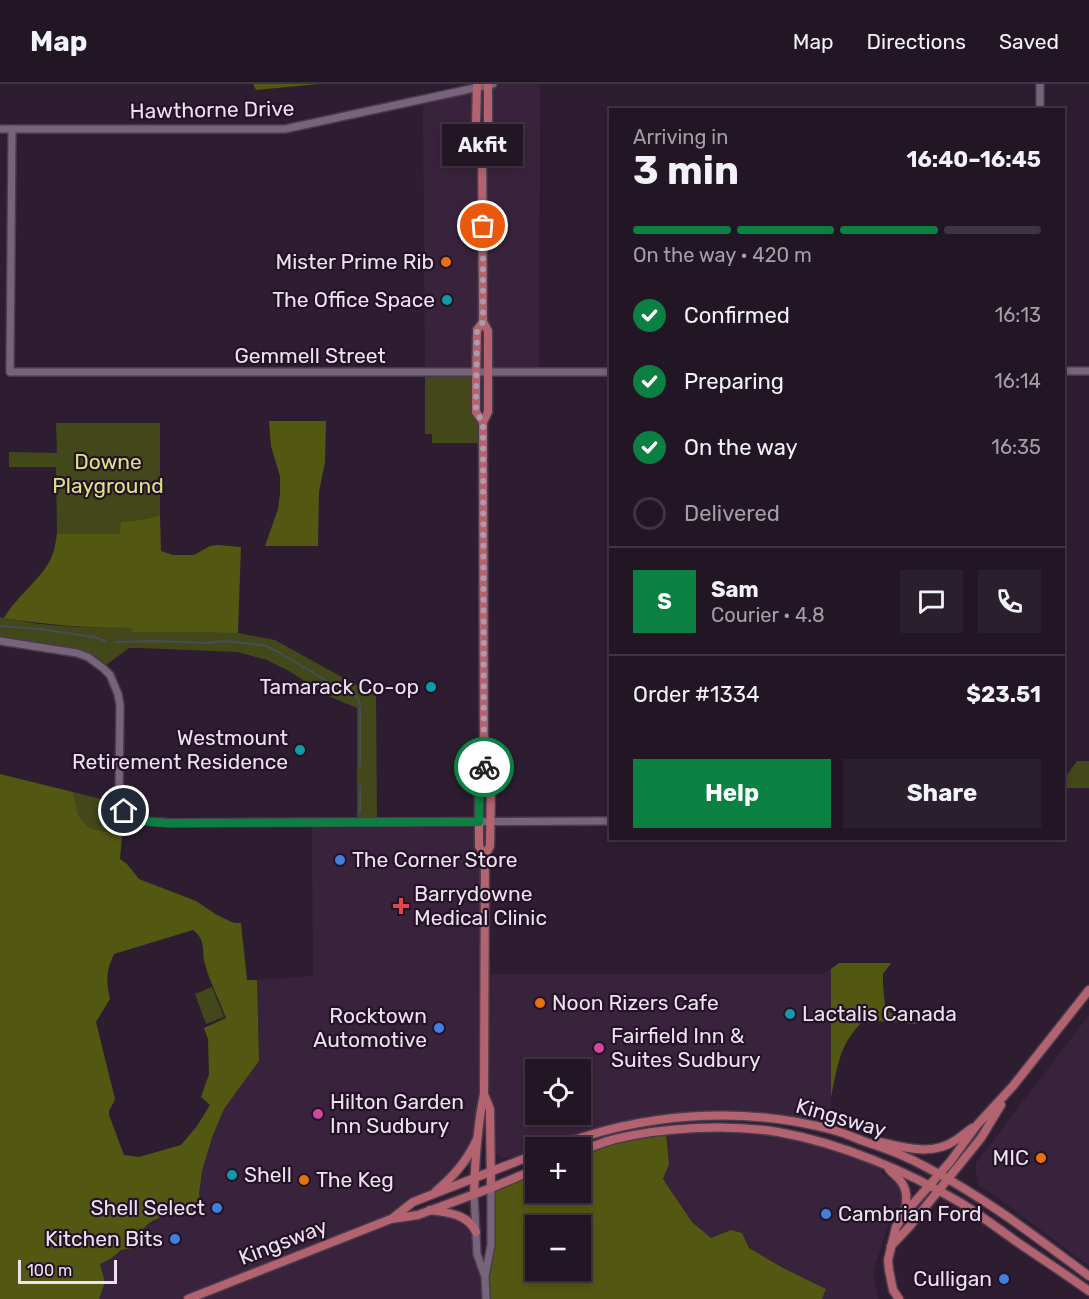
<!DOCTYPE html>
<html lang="en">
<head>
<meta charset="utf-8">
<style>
	body { margin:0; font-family:Rubik,sans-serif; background:#2a1f2d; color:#f1f3f6; height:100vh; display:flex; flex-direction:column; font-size:22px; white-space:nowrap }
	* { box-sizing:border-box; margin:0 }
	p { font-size:20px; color:#a29fa7 }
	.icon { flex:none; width:33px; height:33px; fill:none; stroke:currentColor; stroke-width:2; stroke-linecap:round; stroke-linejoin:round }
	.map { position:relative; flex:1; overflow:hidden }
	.details { position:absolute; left:609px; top:24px; width:456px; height:732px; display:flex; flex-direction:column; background:#221625; border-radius:0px; box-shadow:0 3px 9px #0003,0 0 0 2px #3f3542 }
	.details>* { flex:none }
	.controls { position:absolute; left:525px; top:975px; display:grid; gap:12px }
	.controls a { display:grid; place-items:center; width:66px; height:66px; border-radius:0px; background:#221625; box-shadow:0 3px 9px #0003,0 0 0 2px #3f3542; font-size:30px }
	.scale { position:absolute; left:18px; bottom:15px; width:99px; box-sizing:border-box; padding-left:6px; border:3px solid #ede1ef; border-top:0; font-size:16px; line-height:21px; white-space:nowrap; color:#ede1ef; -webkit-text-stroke:4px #241327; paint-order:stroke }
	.pin { position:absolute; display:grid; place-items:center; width:51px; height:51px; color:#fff; margin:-26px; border:3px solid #fff; border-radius:50%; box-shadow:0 2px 6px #0007 }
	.courier { position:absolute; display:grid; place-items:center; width:60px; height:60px; margin:-30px; border:4px solid #0b8043; border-radius:50%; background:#fff; color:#222; box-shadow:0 2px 8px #0007 }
	.bubble { position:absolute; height:42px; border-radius:0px; background:#221625; box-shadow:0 3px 9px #0003,0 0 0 2px #3f3542; font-size:20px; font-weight:700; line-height:42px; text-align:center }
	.head em { font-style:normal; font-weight:700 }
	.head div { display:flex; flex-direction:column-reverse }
	.head { display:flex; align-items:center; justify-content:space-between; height:102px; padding:0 24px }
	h1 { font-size:39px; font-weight:700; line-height:45px }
	.bar { display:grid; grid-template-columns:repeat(4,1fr); gap:9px 6px; align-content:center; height:72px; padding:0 24px }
	.bar i { height:8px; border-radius:4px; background:#3f3542 }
	.bar .active { background:#0b8043 }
	.bar p { grid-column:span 4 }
	.line { display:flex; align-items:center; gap:15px; padding:0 24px; border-top:2px solid #3f3542 }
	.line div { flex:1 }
	.round { display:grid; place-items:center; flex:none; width:63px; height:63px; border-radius:0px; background:#2a1f2d }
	ol { padding:0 24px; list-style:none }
	li { display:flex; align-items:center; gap:18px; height:66px }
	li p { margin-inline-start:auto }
	li .icon { padding:6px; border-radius:50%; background:#0b8043; color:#fff; stroke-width:4 }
	li:last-child { color:#a29fa7 }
	li i { width:33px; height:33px; border:3px solid #3f3542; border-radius:50% }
	.action { display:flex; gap:12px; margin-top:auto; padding:12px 24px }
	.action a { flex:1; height:69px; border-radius:0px; background:#0b8043; color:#fff; font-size:24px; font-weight:700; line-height:69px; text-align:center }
	.action a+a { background:#2a1f2d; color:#f1f3f6 }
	header { display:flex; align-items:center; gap:36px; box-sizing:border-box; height:84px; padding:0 30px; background:#221625; border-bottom:2px solid #3f3542 }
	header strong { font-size:28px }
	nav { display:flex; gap:33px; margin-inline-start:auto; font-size:21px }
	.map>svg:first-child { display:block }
	.built { fill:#39233c; fill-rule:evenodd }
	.green { fill:#43481a }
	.forest { fill:#525712; fill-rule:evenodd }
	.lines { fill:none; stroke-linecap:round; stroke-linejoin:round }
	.stream { stroke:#474d58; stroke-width:2 }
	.minor-casing { stroke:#4a3b4c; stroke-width:10 }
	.major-casing { stroke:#4a3b4c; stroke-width:11 }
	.minor { stroke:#77637a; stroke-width:7 }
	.major { stroke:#b36370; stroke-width:8 }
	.done { stroke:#aa9cac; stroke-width:6; stroke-dasharray:0 10.8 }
	.route { stroke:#0b8043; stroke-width:8 }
	.food-dot { fill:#e8710a; stroke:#241327; stroke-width:2 }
	.culture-dot { fill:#0f9aa8; stroke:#241327; stroke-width:2 }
	.shop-dot { fill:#3f7fe0; stroke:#241327; stroke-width:2 }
	.health-dot { fill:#e0444e; stroke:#241327; stroke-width:2 }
	.hotel-dot { fill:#d1479c; stroke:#241327; stroke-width:2 }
	.labels { text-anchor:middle; stroke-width:4.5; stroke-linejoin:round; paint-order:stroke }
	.street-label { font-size:21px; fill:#ede1ef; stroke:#241327 }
	.poi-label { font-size:21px; fill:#ede1ef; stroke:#241327; text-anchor:end }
	.park-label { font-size:21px; fill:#dbe586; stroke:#241327 }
</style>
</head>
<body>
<header>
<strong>Map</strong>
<nav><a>Map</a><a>Directions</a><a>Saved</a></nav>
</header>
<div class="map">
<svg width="1089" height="1215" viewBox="0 0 1089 1215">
	<rect width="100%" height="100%" fill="#2e1d31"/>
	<g class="built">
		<polygon points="489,0 540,0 539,289 488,289 489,247 482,238 476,289 425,289 423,17 476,5 476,42 482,50 489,40"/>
		<path d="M478 738 485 772 484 890H824L831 885V1039L784 1031 744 1028 668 1031 631 1036 589 1046 571 1051 542 1063 536 1064 535 1067 526 1073 507 1074 499 1072 494 1067 491 1024 484 1011 479 1048 454 1091 392 1134 429 1127 452 1130 476 1148 485 1192V1215H99L105 1198 100 1180 112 1174 121 1166 140 1163V1151L145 1142 159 1135 180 1128 202 1126 199 1110 202 1087 213 1051 224 1025 259 977 257 896 313 892 312 739ZM536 986H580V1030H536Z"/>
		<polygon points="1089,931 1089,1182 993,1110 979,1102 976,1088 976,1079"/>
		<polygon points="698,1045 779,1049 881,1080 882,1090 898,1101 903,1113 898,1128 888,1141 873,1188 878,1215 822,1215 825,1205 783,1184 749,1164 731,1146 711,1154 692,1138 663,1095 669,1080 666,1048"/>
	</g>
	<g class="green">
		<polygon points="425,289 476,289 476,328 482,339 482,359 432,359 432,350 425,350"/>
		<polygon points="56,339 160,339 160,431 145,435 121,438 121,450 57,450 56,383 9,383 9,368 57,369"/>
		<polygon points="0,533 39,540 78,543 133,544 133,548 238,549 275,556 376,612 377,739 357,739 357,624 326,611 289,587 267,576 238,568 141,564 129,564 102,584 88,573 0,557"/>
		<polygon points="1077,677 1089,677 1089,704 1064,704 1064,695"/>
		<polygon points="73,708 120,720 129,732 124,740 122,752 88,745 78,731"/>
		<polygon points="212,903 224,933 206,940 195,910"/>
	</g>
	<g class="forest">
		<polygon points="253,0 319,0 256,6"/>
		<polygon points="269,337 326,337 325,378 319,408 318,462 265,462 278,425 280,410 280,392 271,362"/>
		<path d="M160 431 161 467 173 471H194L210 462 218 461 241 463 238 549 133 548 132 544C89 544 47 541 4 534 17 511 46 492 53 469 55 464 56 456 57 450H120L121 438 145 435Z"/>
		<path d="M0 690 73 708 78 731 88 744 122 752 120 775 127 780 139 795 196 817 217 831 234 839H241L247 896H257L259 977 224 1025 213 1051 202 1087 199 1110 202 1126C185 1128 149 1130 141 1149 140 1153 140 1159 140 1163L121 1166 112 1174 100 1180 105 1198 99 1215H0ZM193 846C207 857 201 866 205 880 209 896 220 918 226 934L204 944 208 955 209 990 201 1013 210 1021 197 1042 181 1061 139 1073 124 1071 109 1031V1027L115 1015 96 938 110 915C106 897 106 887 114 870Z"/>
		<path d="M839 879H891L883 890V901L885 922 891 929 918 940 864 936C839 960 838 981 831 1013V885Z"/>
		<path d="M666 1048 669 1080 663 1095 692 1138 711 1154 731 1146 742 1149 749 1164 783 1184 826 1205 822 1215H485L492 1161 491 1104 535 1086 536 1108H580L581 1068 597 1062ZM536 1142H580V1186H536Z"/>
	</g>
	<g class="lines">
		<g class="stream">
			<polyline points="0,542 40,545 94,553 105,557"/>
			<polyline points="116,558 154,557 208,559 224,557 254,560 266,562 280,569 332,600 350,608 358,614 360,622 360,682"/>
			<polyline points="360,703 360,728"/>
		</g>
		<g class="minor-casing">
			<g id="minor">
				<polyline points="1040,0 1040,26"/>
				<polyline points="0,45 285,45 493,0"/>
				<polyline points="12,45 10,288 610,288"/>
				<polyline points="1064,287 1089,287"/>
				<path d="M0 557 77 569 88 573 103 584 110 591 118 610 120 621 119 715C126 740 147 737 169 739L610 737"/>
				<polyline points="474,1110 477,1170 484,1190"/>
				<polyline points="486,1215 485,1192 491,1161 491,1104"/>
			</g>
		</g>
		<g class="major-casing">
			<g id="major">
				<polyline points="477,0 476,42 482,50"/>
				<polyline points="483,238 477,246 476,299 476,328 483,338"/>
				<polyline points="485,772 479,762 479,702 484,688 483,338 488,328 488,247 483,238 482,50 488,40 488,0"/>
				<polyline points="484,1010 490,1025 491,1104"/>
				<path d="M880 1058C905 1064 933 1072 956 1056 962 1052 966 1048 972 1044"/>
				<path d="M552 1064C641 1029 740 1021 833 1046 844 1049 853 1053 863 1057 885 1064 906 1072 926 1083 984 1113 1036 1153 1089 1192"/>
				<path d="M580 1067C592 1063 603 1058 615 1055 665 1043 728 1040 778 1048 840 1059 907 1087 961 1119 980 1131 999 1145 1017 1158 1041 1174 1065 1190 1089 1207"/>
				<path d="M889 1085C892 1090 896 1091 899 1095 908 1105 907 1116 905 1128"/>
				<path d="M436 1107C453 1093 467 1077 476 1057"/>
				<path d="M474 1110C475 1077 477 1043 484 1010L485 772 490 762 491 701 484 688"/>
				<path d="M430 1126C448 1129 467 1129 476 1148"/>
				<polyline points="394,1133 413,1118 536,1070"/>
				<polyline points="891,1162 909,1143 981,1054 1001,1021"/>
				<polyline points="188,1215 391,1135 418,1131 491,1104 536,1085"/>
				<polyline points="899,1215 893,1206 889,1186 888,1176 896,1143 905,1129 950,1078 977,1041 1013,1002 1089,906"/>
			</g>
		</g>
		<use href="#minor" class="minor"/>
		<use href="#major" class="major"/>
	</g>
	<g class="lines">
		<polyline class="done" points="483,142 483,238 477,246 476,328 483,338 484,683"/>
		<path class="route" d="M124 727C135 739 154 738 169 739L479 738V702L484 688V683"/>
	</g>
	<g class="food-dot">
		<circle cx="446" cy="178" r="6"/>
		<circle cx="540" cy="919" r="6"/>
		<circle cx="1041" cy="1074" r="6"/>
		<circle cx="304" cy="1096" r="6"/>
	</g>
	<g class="culture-dot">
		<circle cx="447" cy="216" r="6"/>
		<circle cx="431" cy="603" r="6"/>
		<circle cx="300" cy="666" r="6"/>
		<circle cx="790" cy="930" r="6"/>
		<circle cx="232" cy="1091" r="6"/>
	</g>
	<g class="shop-dot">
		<circle cx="340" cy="776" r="6"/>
		<circle cx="439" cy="944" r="6"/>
		<circle cx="217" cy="1124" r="6"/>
		<circle cx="826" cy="1130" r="6"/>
		<circle cx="175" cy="1155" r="6"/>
		<circle cx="1004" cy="1195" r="6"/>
	</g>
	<path class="health-dot" d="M398 813h6v6h6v6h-6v6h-6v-6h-6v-6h6z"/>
	<g class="hotel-dot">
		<circle cx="599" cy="964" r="6"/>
		<circle cx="318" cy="1030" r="6"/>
	</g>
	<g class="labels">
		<g class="street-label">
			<text transform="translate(212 26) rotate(-1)" y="7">Hawthorne Drive</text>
			<text x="310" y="279">Gemmell Street</text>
			<text transform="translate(841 1034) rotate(16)" y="7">Kingsway</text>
			<text transform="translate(283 1158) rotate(-21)" y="7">Kingsway</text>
		</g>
		<g class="poi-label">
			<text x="434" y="185">Mister Prime Rib</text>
			<text x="435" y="223">The Office Space</text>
			<text x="419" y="610">Tamarack Co-op</text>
			<text x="288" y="661">Westmount<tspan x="288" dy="24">Retirement Residence</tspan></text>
			<text x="352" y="783" text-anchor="start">The Corner Store</text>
			<text x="414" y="817" text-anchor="start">Barrydowne<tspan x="414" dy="24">Medical Clinic</tspan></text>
			<text x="552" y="926" text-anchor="start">Noon Rizers Cafe</text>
			<text x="802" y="937" text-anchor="start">Lactalis Canada</text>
			<text x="427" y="939">Rocktown<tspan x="427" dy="24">Automotive</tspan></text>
			<text x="611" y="959" text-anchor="start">Fairfield Inn &amp;<tspan x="611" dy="24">Suites Sudbury</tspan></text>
			<text x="330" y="1025" text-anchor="start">Hilton Garden<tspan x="330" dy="24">Inn Sudbury</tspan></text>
			<text x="1029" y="1081">MIC</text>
			<text x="244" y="1098" text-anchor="start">Shell</text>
			<text x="316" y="1103" text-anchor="start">The Keg</text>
			<text x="205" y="1131">Shell Select</text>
			<text x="838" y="1137" text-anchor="start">Cambrian Ford</text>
			<text x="163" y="1162">Kitchen Bits</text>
			<text x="992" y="1202">Culligan</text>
		</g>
		<g class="park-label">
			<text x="108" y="385">Downe<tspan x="108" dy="24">Playground</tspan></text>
		</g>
	</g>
</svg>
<div class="controls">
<a><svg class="icon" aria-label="locate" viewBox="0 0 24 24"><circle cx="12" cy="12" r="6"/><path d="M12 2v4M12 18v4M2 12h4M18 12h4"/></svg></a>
<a>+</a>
<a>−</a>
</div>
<div class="scale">100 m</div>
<div class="pin" style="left:483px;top:142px;background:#ea580c"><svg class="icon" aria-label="bag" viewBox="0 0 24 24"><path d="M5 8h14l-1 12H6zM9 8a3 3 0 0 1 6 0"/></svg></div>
<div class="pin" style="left:124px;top:727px;background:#1f2937"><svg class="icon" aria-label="home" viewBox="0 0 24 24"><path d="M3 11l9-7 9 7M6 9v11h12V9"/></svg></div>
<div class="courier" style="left:484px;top:683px"><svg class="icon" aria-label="bike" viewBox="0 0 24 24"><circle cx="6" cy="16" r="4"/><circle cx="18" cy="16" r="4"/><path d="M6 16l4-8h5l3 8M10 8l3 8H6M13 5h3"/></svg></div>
<div class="bubble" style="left:442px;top:40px;width:81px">Akfit</div>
<section class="details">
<div class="head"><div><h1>3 min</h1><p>Arriving in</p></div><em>16:40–16:45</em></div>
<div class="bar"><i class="active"></i><i class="active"></i><i class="active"></i><i></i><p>On the way · 420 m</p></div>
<ol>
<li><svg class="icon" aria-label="check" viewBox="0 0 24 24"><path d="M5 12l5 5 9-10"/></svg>Confirmed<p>16:13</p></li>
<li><svg class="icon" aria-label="check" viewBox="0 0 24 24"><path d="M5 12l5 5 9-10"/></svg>Preparing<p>16:14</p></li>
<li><svg class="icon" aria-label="check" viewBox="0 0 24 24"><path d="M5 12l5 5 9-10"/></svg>On the way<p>16:35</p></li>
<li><i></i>Delivered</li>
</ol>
<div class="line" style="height:108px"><b class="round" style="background:#0b8043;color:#fff">S</b><div><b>Sam</b><p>Courier · 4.8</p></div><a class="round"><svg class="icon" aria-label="chat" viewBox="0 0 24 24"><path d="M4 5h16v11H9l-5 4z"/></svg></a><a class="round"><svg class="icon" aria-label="phone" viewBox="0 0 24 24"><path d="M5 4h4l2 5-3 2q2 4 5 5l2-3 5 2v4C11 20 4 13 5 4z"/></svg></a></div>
<div class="line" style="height:78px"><div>Order #1334</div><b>$23.51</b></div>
<div class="action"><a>Help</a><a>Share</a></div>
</section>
</div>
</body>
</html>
